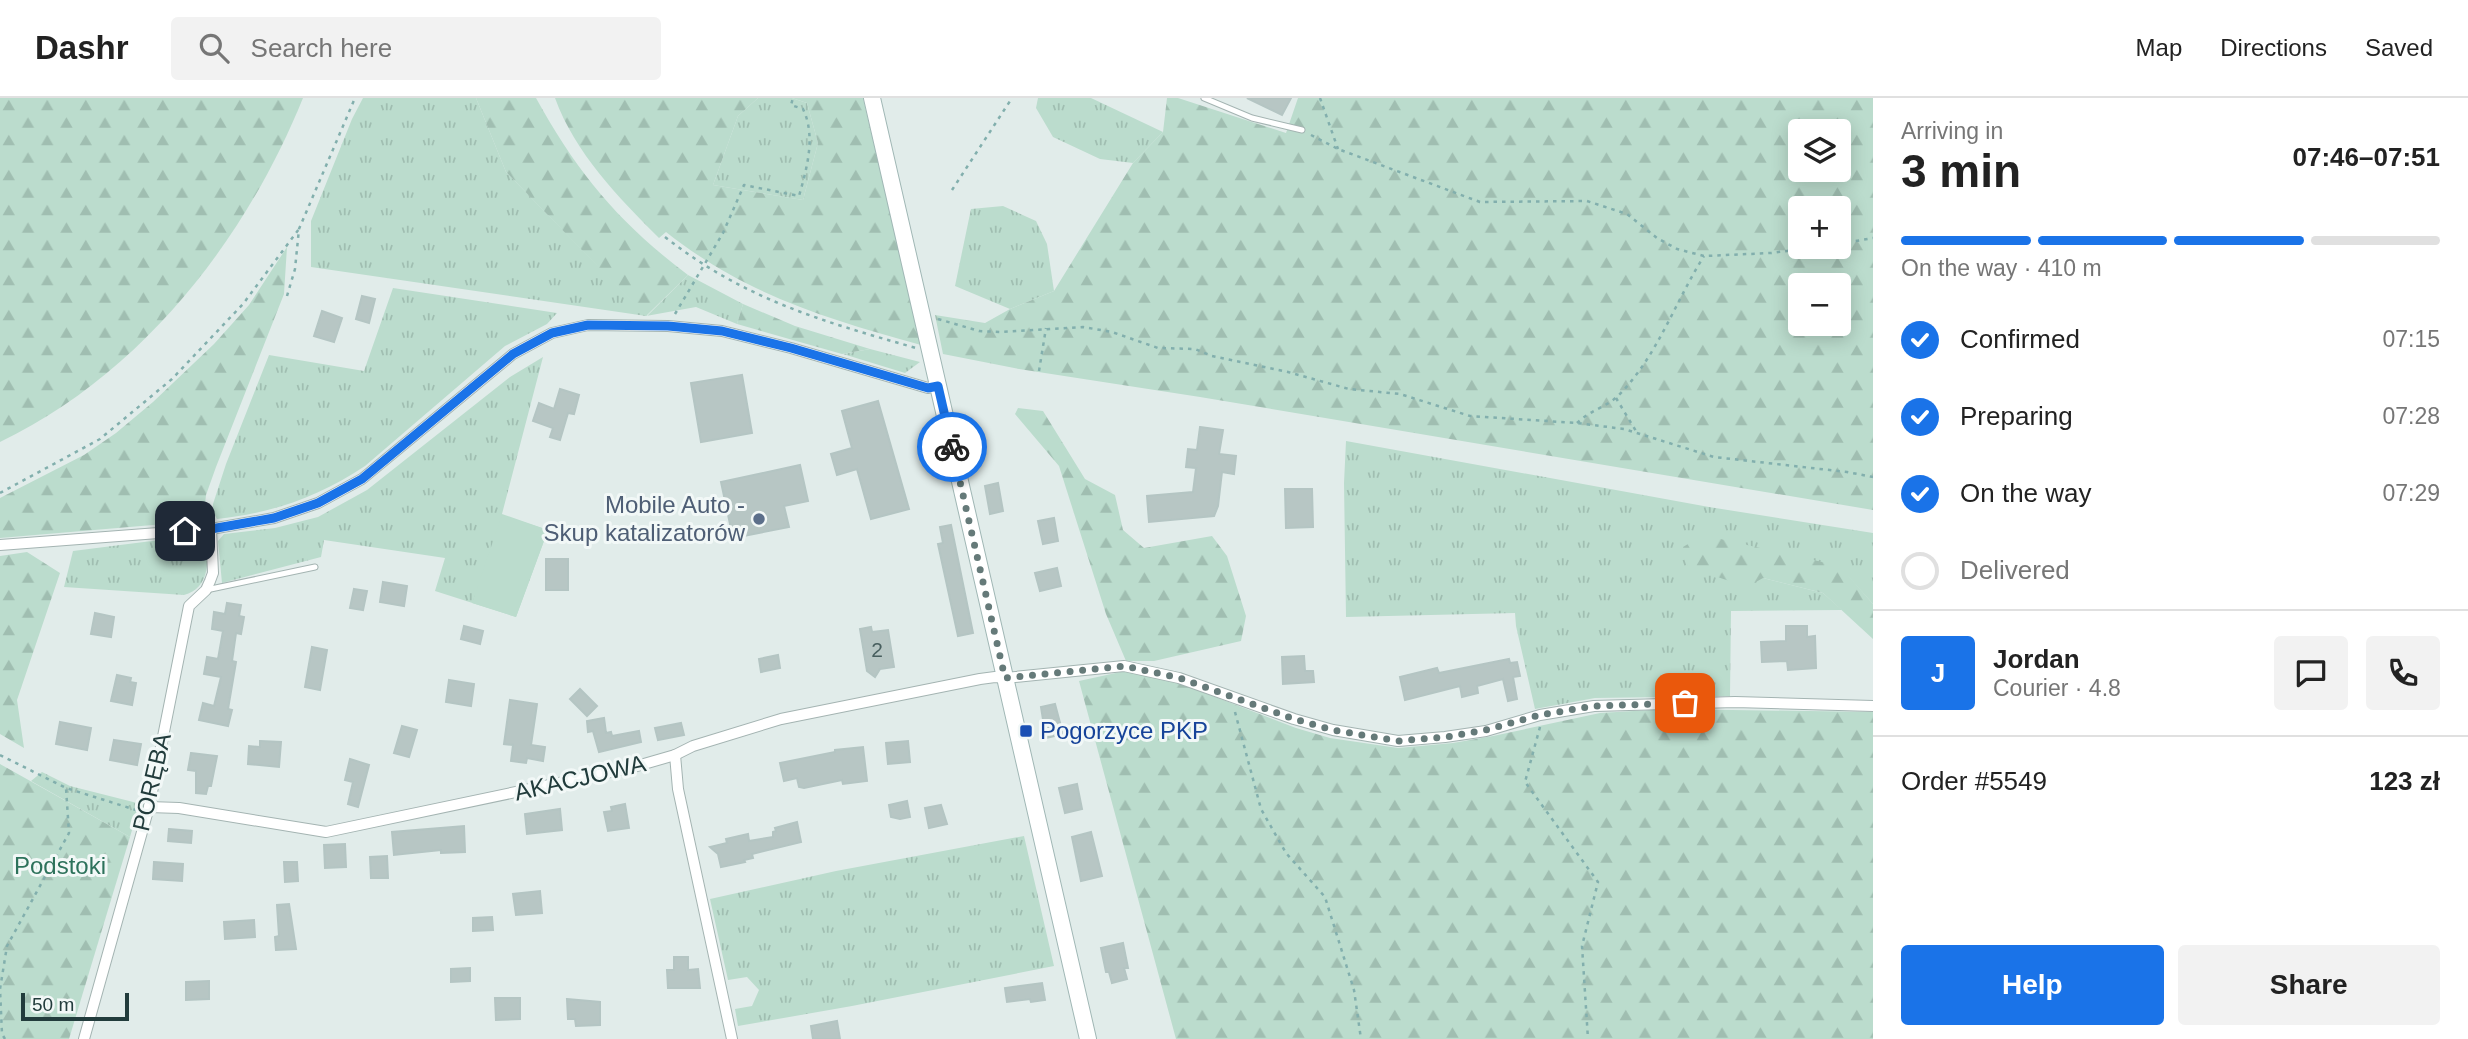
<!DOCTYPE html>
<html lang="en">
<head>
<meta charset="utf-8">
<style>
	body { margin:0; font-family:Helvetica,sans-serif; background:#f2f2f2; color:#222; height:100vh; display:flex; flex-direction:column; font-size:26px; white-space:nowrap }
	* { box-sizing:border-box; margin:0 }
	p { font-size:23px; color:#767676 }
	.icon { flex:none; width:38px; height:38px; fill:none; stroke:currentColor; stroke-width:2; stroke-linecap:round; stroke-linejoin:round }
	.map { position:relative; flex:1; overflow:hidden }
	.details { display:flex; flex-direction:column; background:#fff; width:595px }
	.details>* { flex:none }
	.controls { position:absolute; left:1788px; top:21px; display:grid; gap:14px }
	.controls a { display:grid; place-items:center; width:63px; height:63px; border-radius:7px; background:#fff; box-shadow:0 4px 18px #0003; font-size:35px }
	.scale { position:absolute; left:21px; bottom:18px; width:108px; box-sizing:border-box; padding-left:7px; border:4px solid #223c3c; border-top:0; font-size:19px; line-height:24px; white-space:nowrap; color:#223c3c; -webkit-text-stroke:5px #f2f8f7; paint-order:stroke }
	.pin { position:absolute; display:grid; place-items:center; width:60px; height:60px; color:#fff; margin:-30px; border-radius:14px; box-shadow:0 4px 10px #0006 }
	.courier { position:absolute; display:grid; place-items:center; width:70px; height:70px; margin:-35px; border:5px solid #1a73e8; border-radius:50%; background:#fff; color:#222; box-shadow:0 2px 9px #0007 }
	.headline em { font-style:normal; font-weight:700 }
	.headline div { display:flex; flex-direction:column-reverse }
	.headline { display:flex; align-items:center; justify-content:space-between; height:119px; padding:0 28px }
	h1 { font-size:46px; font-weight:700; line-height:52px }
	.bar { display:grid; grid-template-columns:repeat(4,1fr); gap:10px 7px; align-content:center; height:84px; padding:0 28px }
	.bar i { height:9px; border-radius:5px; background:#e0e0e0 }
	.bar .current { background:#1a73e8 }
	.bar p { grid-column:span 4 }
	.line { display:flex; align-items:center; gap:18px; padding:0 28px; border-top:2px solid #e0e0e0 }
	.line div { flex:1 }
	.round { display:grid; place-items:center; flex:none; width:74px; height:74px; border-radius:7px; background:#f2f2f2 }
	ol { padding:0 28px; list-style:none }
	li { display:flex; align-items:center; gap:21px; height:77px }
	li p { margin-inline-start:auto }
	li .icon { padding:7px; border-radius:50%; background:#1a73e8; color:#fff; stroke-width:4 }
	li:last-child { color:#767676 }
	li i { width:38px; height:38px; border:4px solid #e0e0e0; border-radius:50% }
	.action { display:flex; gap:14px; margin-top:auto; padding:14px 28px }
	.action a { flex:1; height:80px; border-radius:7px; background:#1a73e8; color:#fff; font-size:28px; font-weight:700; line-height:80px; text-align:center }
	.action a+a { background:#f2f2f2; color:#222 }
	header { display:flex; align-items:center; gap:42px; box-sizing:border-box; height:98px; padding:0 35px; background:#fff; border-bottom:2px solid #e0e0e0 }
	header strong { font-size:33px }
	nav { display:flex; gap:38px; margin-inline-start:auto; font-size:24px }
	.search { width:490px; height:63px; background:#f2f2f2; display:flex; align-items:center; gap:18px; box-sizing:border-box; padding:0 24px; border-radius:7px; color:#767676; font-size:26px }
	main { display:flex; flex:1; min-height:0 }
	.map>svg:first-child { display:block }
	.grass { fill:url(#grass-tufts) }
	.forest { fill:url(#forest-firs); fill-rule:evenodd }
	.garden { fill:#bbdccd }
	.building { fill:#b7c6c4; stroke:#b4c5c3; stroke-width:2 }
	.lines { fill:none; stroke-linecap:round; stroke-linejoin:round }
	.lane-casing { stroke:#a4b4b2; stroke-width:7 }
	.street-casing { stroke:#a4b4b2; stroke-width:12 }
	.secondary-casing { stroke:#a0b7b5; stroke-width:18 }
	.path { stroke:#82afad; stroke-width:2.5; stroke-dasharray:3.5 5; stroke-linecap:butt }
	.lane { stroke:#fff; stroke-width:5 }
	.street { stroke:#fff; stroke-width:10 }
	.secondary { stroke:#fff; stroke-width:16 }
	.done { stroke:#657a79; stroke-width:7; stroke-dasharray:0 12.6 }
	.route { stroke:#1a73e8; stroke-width:9 }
	.service-dot { fill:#5c6f8a; stroke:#f2f8f7; stroke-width:2.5 }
	.transit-dot { fill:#1a4fb4; stroke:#f2f8f7; stroke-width:2.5 }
	.labels { text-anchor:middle; stroke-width:6; stroke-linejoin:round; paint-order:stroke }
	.number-label { font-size:21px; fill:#475e5e }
	.service-label { font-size:24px; fill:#4e5e75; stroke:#f2f8f7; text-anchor:end }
	.transit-label { font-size:24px; fill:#164399; stroke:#f2f8f7; text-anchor:start }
	.street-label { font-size:24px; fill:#223c3c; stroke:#f2f8f7 }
	.park-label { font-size:24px; fill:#2d725b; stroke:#f2f8f7 }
</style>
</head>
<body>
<header>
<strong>Dashr</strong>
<div class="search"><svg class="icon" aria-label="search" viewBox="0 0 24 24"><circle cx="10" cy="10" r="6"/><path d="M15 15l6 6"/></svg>Search here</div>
<nav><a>Map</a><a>Directions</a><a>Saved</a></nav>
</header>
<main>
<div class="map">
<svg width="1873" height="941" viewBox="0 0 1873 941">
	<defs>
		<pattern id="grass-tufts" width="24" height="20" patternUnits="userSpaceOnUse" patternTransform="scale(1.75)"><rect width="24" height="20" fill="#bbdccd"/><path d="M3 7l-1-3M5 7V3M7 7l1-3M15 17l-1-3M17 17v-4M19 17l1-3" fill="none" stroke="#a0beb1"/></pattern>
		<pattern id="forest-firs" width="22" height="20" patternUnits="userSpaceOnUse" patternTransform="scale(1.75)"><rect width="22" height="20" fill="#bbdccd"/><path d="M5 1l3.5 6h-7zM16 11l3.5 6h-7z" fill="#a0beb1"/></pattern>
	</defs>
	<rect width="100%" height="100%" fill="#e1ecea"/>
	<g class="grass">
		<polygon points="363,0 476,0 506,74 647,218 688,177 743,206 737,226 696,209 646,218 311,169 311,123 352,21"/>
		<polygon points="758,0 792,0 807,5 818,45 803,102 713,87 738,18"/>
		<polygon points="1038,0 1091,0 1163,34 1133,65 1100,61 1053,39 1036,10"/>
		<polygon points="1003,108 1036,123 1047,146 1054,193 1010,211 955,188 971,111"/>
		<path d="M393 190 557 215 547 226 505 248 365 368C319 399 272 415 217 421L213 414V406L226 366 269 257 364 273Z"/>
		<polygon points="870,251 920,264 905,275 843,256"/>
		<polygon points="543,259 502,416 548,432 516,519 435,493 445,460 324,442 321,459 222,485 218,443 224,436 275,430 318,419 367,392 510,279"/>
		<polygon points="1346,343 1709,409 1873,435 1873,506 1839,468 1763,480 1823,495 1842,512 1731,513 1730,598 1595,600 1535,611 1516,528 1515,515 1346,519 1344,385"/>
		<path d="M199 437 207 442C208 464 210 490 184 497L64 489 73 453Z"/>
		<polygon points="42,674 70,688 145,707 136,718 130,739 31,683"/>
		<polygon points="1024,738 1054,868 852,908 738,928 735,911 752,908 759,892 747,879 728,882 710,801 836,773"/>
	</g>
	<g class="forest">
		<path d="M0 0H303C245 143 141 276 0 344Z"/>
		<path d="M476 0H536C577 75 620 126 688 177L646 218 506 74Z"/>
		<path d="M555 0H758L738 18 713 87 803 102 818 45 807 5 792 0H863L921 247C825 220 746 197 666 134L659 140C618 99 575 55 555 0Z"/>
		<path d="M1167 0H1178L1286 35 1298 0H1873V412L1200 299 1019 271 943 256 935 217 985 225 1010 211 1054 193 1133 65 1163 34ZM1801 33H1839V72H1801ZM1801 110H1839V149H1801ZM1801 187H1839V226H1801Z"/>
		<polygon points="287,149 284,196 216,369 206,397 204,415 200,423 0,440 0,400 84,357 116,335 153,304 214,246 249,207"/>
		<polygon points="743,206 795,228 870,251 842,256 737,226"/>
		<polygon points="1018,310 1043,313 1085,381 1115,397 1123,432 1144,450 1212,438 1227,458 1246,518 1241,543 1154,563 1126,563 1106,516 1059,368 1015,316"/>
		<polygon points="1703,437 1840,468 1873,506 1873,541 1823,495 1763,480 1747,489 1688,469 1683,449"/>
		<polygon points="27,454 60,475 17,602 24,650 0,636 0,458"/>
		<polygon points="1125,573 1171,582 1296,630 1330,640 1398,650 1453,645 1493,638 1600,615 1667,611 1873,614 1873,941 1176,941 1079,583"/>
		<polygon points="0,666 130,739 69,941 0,941"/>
	</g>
	<polygon class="garden" points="502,417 548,432 516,519 472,505"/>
	<g class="building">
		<polygon points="1247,0 1291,0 1282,17"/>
		<polygon points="362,198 375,201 369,225 356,221"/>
		<polygon points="322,213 342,220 334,244 314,238"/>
		<polygon points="742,277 752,335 701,344 691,285"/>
		<polygon points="560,291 579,297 574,316 568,315 560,342 550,339 553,330 533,323 539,305 554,311"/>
		<polygon points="878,303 909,411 871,421 857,371 837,377 831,356 852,350 842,313"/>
		<polygon points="1200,329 1223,332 1219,356 1236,358 1234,376 1222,374 1218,408 1214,418 1149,424 1147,398 1193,394 1196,370 1186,369 1188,351 1197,352"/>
		<polygon points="800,367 808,403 784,408 789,429 733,440 721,384"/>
		<polygon points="998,385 1003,413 990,416 985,388"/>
		<polygon points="1285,391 1312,391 1313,429 1286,430"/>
		<polygon points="1054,420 1058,443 1043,446 1038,423"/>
		<polygon points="951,427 973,535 958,538 938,446 943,445 940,429"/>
		<rect x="546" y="461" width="22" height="31"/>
		<polygon points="1057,470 1061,488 1040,493 1035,475"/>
		<polygon points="383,484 407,488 404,508 380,504"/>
		<polygon points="354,491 367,493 363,512 350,510"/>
		<polygon points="227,505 241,507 239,518 244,519 241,536 236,535 232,563 236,564 228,611 232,612 228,628 199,622 203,605 214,608 221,579 204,576 207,559 218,561 223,533 212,531 214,514 225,516"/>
		<polygon points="95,515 114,519 111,539 91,536"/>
		<polygon points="464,528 483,533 480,546 461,541"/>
		<polygon points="1786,528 1807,528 1807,539 1815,538 1816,570 1788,572 1787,563 1762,564 1761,544 1786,543"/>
		<polygon points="871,529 872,534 888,532 894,569 880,571 875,579 867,573 860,531"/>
		<polygon points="312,549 327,552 320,592 305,589"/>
		<polygon points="778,557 780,570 761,574 759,561"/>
		<polygon points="1304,558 1305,573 1313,573 1314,584 1283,586 1282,559"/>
		<polygon points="1509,561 1510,565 1517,564 1520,578 1513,579 1517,601 1508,603 1503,581 1477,588 1478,595 1462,599 1460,588 1405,602 1400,579 1437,570 1439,575"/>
		<polygon points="117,577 131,580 130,584 136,585 132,607 111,603"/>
		<polygon points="449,582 474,586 471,608 446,604"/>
		<polygon points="580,591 597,608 587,618 570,601"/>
		<polygon points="510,602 537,606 531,647 545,649 543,663 527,660 526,665 511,663 513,647 504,646"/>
		<polygon points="1055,606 1063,636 1046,640 1041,609"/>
		<polygon points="604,620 606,635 611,634 612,638 639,633 641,644 599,654 593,633 588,634 587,623"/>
		<polygon points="60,624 91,630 87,652 56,646"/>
		<polygon points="681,625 684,637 658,642 655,630"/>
		<polygon points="402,628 417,632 409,659 394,655"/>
		<polygon points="114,642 141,646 137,667 110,662"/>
		<polygon points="260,643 281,644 279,669 248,666 249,648 260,649"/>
		<polygon points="908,643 910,664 888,666 886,645"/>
		<polygon points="863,649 867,683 843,686 842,682 804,690 799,689 797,680 784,683 780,665 835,654 835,652"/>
		<polygon points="191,655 217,658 211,688 208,688 206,696 196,695 196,673 188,672"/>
		<polygon points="350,661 369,667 358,709 348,706 353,684 345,682"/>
		<polygon points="1077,686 1082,711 1065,715 1059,690"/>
		<polygon points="907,703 910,719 900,721 891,719 889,707"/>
		<polygon points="625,706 629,730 608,733 604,714 612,713 611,709"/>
		<polygon points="941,707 947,726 929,730 925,710"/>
		<polygon points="560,711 562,732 527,736 525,716"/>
		<polygon points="797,724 801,744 752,756 753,760 744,762 745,764 721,769 718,756 710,749 727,745 726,741 748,736 749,743 773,739 773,734 776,733 775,730"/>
		<polygon points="464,728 465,754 441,755 441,752 394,757 392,734"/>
		<polygon points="169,731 192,733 191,745 168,743"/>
		<polygon points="1091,734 1102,778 1081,783 1072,739"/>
		<polygon points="345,746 346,769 325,770 324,747"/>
		<polygon points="387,758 388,780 371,780 370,759"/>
		<polygon points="154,764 183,766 182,783 153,781"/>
		<polygon points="284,764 297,764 298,783 285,784"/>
		<polygon points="540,793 542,815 516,817 513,796"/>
		<polygon points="289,806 296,851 276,852 275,839 279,838 277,807"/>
		<polygon points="492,819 493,832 473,833 473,820"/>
		<polygon points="254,822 255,839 225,841 224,824"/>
		<polygon points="1123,845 1128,870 1124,870 1127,881 1112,885 1109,874 1106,874 1101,850"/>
		<polygon points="674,859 688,859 688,872 698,871 700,890 668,890 667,872 674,872"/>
		<polygon points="470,870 470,883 451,884 451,871"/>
		<polygon points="209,883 209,901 186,902 186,884"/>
		<polygon points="1042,885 1045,902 1031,904 1030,901 1007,904 1005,890"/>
		<polygon points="495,900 520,900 520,921 496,922"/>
		<polygon points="567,901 600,904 600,927 576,928 575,921 568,921"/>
		<polygon points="837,923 840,941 813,941 811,928"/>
	</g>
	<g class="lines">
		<g class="lane-casing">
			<g id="lane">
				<polyline points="1204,0 1252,20 1302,32"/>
				<polyline points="206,492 315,469"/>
			</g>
		</g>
		<g class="street-casing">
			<g id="street">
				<polyline points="0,447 211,431 274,420 318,405 362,381 513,256 552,235 588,227 668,228 722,233 791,250 928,290 938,287"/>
				<polyline points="675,657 678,691 732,941"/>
				<polyline points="149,709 179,710 326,734 630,670 675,657 693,648 781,621 980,581 995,579 1005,580 1124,568 1179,580 1294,621 1333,632 1398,643 1445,639 1486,633 1540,617 1594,608 1735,604 1873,608"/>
				<polyline points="84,941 149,709 189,508 206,492 210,483 213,475 211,431"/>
			</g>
		</g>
		<g class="secondary-casing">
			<polyline id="secondary" points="872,0 1088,941"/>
		</g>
		<g class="path">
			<polyline points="1320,0 1338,51"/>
			<polyline points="1311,37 1338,51 1480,104 1587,103 1627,116 1657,140 1677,151 1704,158 1771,155 1818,149"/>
			<polyline points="952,92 1012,0"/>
			<path d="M665 139C744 201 821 223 916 250"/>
			<polyline points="1839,146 1873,140"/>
			<polyline points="287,198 295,171 299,131 355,0"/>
			<path d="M675 216 723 135 744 87 799 98C807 70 816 38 803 11L791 7 793 0"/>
			<polyline points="938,221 979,233 1000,234 1083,229 1112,234 1158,250 1195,251 1212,258 1288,274 1349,291 1400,296 1470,318 1577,325 1624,331 1714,359 1847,374 1873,379"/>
			<polyline points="1039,273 1046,230"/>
			<polyline points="1616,300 1636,333"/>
			<path d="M1577 325C1589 313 1606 309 1618 298 1657 259 1675 204 1704 158"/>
			<polyline points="0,395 100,341 172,281 243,206 299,131"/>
			<polyline points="1235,614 1261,711 1286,755 1325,799 1354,892 1361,941"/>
			<polyline points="1540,629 1525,684 1598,784 1582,848 1588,941"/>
			<polyline points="0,657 66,690 136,712"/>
			<polyline points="5,941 2,936 0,891 7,848 69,735 66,690"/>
		</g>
		<use href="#lane" class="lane"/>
		<use href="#street" class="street"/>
		<use href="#secondary" class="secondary"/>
	</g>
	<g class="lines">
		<polyline class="done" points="952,349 1005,580 1124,568 1180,580 1294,621 1333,632 1398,643 1446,639 1486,632 1540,617 1594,608 1685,605"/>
		<polyline class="route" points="185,433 211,431 274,420 318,405 362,381 513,256 552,235 588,227 668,228 722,233 791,250 928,290 938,288 952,349"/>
	</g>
	<circle class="service-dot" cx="759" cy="421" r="7"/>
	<rect class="transit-dot" x="1019" y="626" width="14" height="14" rx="3.5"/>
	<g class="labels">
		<g class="number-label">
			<text x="877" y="559">2</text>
		</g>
		<g class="service-label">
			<text x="745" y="415">Mobile Auto -<tspan x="745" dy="28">Skup katalizatorów</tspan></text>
		</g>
		<g class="transit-label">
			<text x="1040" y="641">Pogorzyce PKP</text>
		</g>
		<g class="street-label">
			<text transform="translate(580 680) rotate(-13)" y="8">AKACJOWA</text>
			<text transform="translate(152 684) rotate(-77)" y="8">PORĘBA</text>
		</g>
		<g class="park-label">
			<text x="60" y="776">Podstoki</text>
		</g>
	</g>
</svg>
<div class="controls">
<a><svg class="icon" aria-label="layers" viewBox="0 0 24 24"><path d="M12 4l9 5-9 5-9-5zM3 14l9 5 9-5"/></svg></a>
<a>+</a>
<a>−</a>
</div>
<div class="scale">50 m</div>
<div class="pin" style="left:1685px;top:605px;background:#ea580c"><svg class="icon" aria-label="bag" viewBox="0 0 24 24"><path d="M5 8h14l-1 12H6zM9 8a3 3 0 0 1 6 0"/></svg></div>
<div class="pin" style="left:185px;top:433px;background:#1f2937"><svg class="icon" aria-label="home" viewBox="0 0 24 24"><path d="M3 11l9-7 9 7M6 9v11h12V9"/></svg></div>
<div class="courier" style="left:952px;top:349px"><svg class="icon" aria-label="bike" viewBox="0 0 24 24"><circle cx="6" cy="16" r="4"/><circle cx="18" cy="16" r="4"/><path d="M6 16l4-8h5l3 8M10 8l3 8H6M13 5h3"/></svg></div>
</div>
<section class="details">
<div class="headline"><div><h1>3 min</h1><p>Arriving in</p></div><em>07:46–07:51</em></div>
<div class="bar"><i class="current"></i><i class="current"></i><i class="current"></i><i></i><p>On the way · 410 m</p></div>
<ol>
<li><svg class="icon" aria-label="check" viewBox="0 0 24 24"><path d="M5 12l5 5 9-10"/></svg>Confirmed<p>07:15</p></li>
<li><svg class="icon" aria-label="check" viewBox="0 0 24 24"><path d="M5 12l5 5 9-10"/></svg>Preparing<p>07:28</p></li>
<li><svg class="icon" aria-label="check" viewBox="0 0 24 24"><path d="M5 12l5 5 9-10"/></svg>On the way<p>07:29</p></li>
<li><i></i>Delivered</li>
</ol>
<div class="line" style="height:126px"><b class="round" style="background:#1a73e8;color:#fff">J</b><div><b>Jordan</b><p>Courier · 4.8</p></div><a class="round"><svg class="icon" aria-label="chat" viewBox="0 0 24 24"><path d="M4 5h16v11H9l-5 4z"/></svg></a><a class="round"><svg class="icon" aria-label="phone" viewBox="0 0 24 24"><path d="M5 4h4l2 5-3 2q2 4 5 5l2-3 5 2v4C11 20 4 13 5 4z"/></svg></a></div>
<div class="line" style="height:91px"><div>Order #5549</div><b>123 zł</b></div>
<div class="action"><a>Help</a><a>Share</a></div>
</section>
</main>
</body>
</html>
